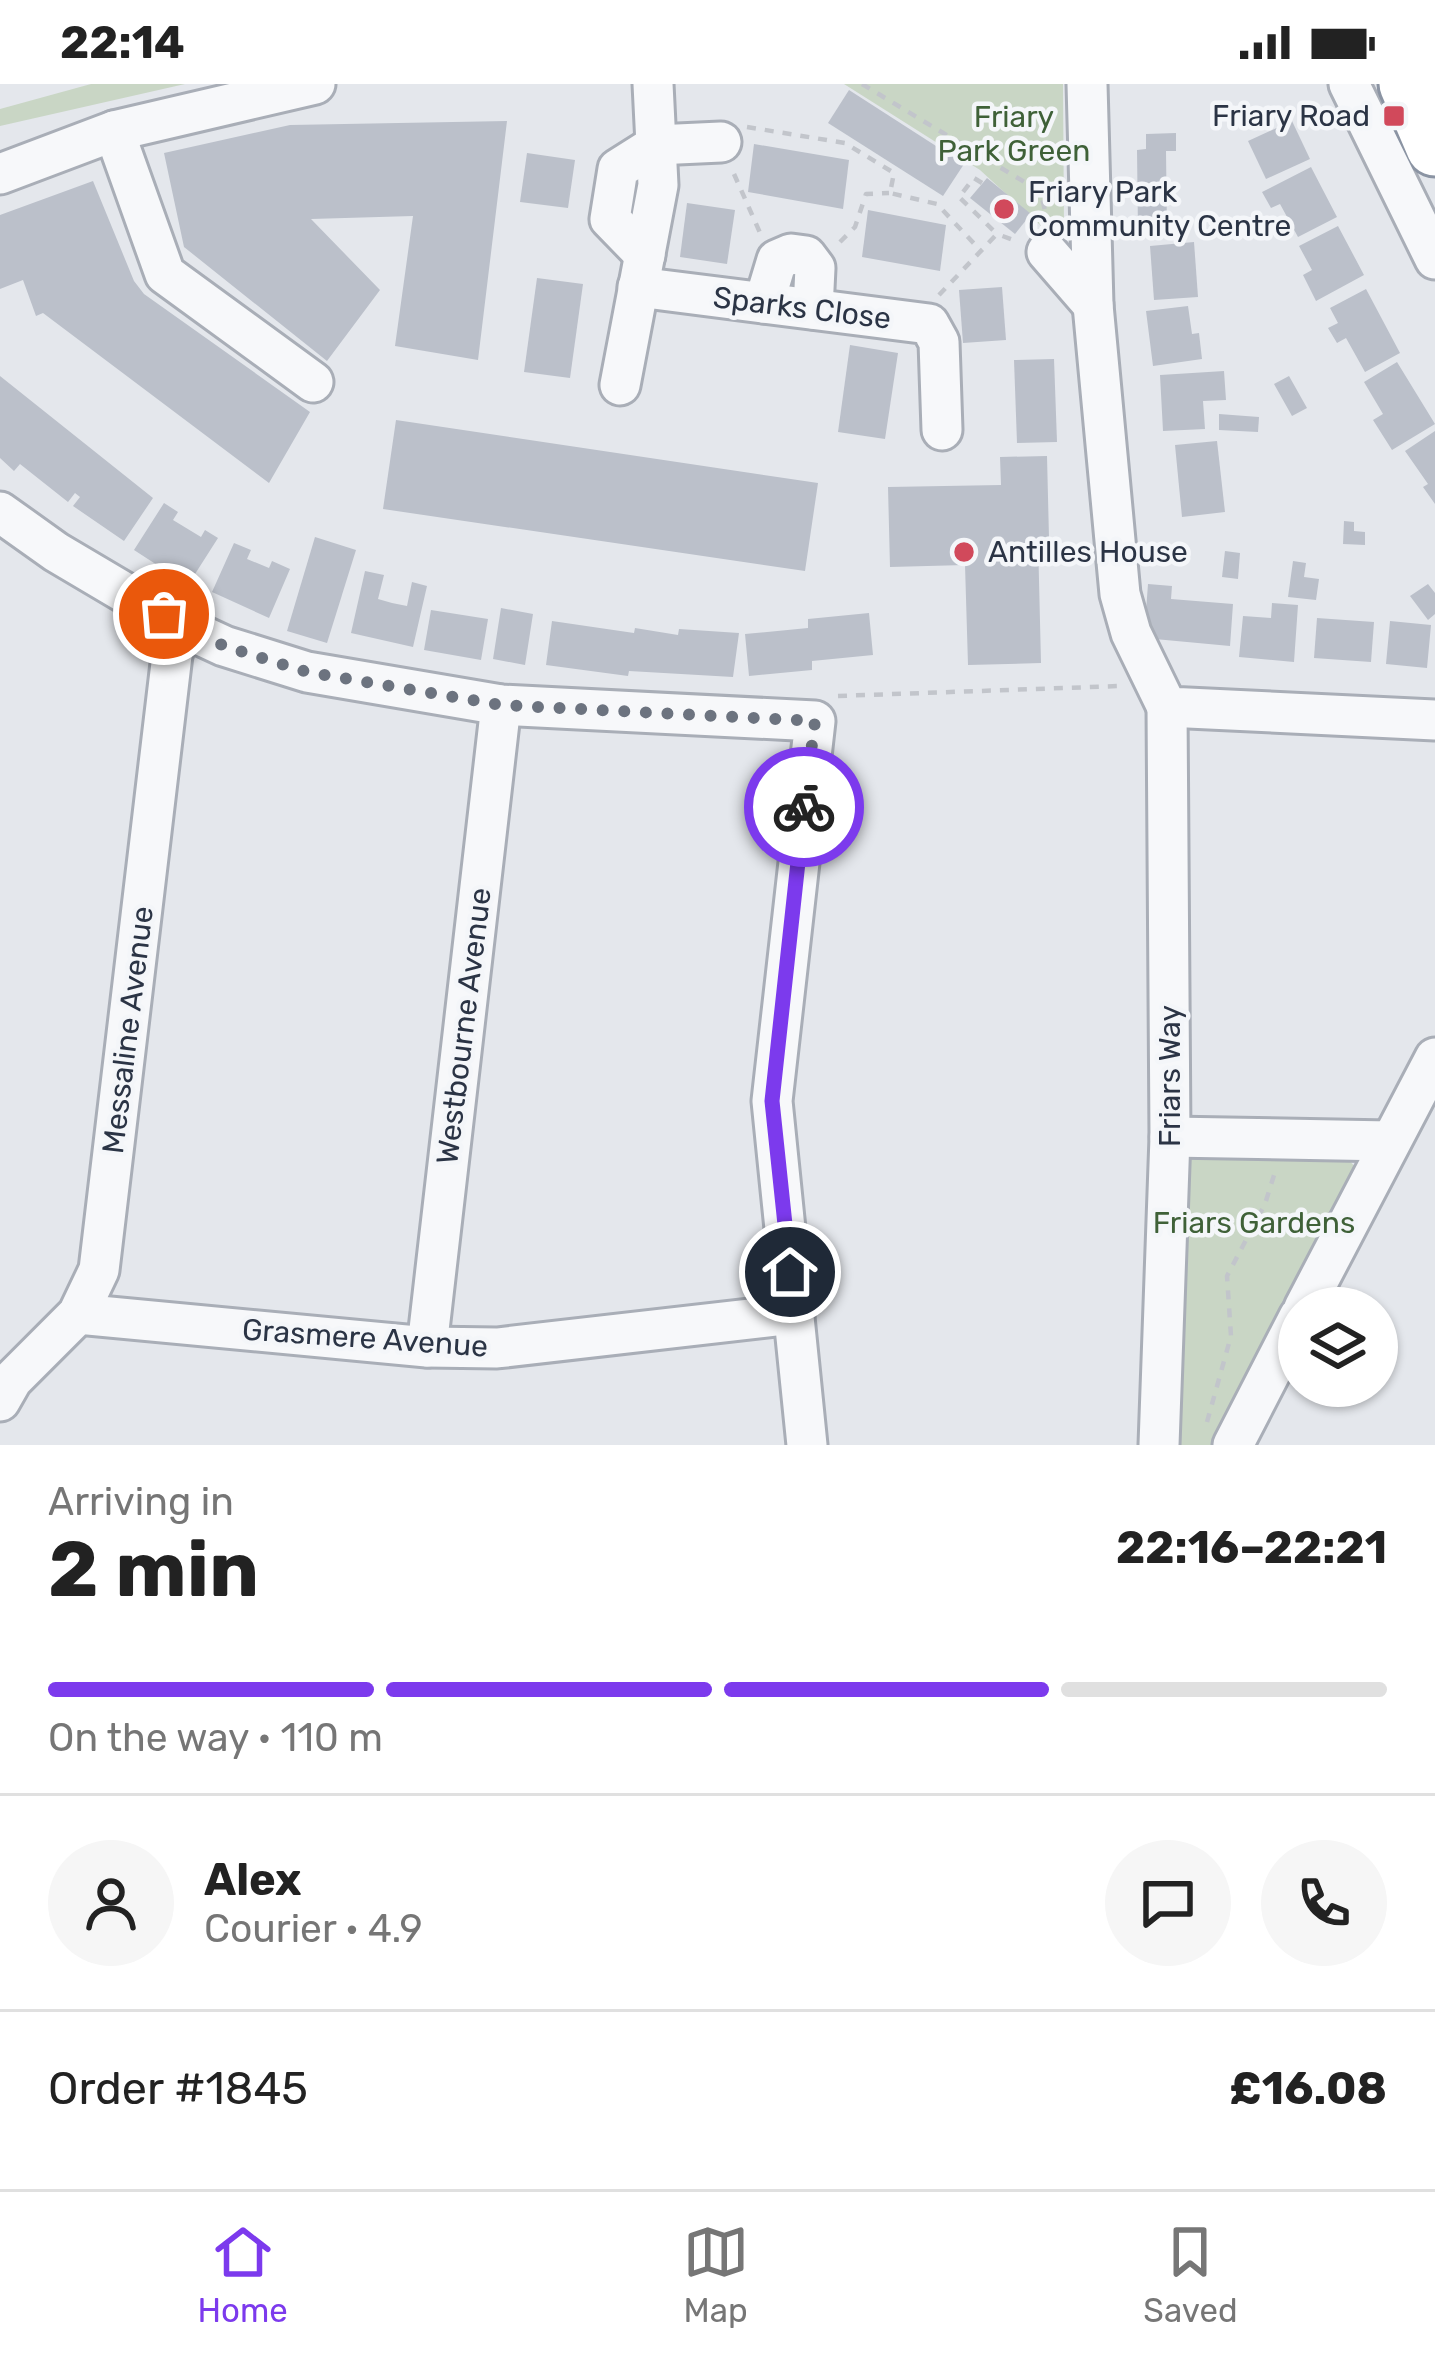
<!DOCTYPE html>
<html lang="en">
<head>
<meta charset="utf-8">
<style>
	body { margin:0; font-family:Rubik,sans-serif; background:#f6f6f6; color:#222; height:100vh; display:flex; flex-direction:column; font-size:45px; white-space:nowrap }
	* { box-sizing:border-box; margin:0 }
	p { font-size:39px; color:#767676 }
	.icon { flex:none; width:66px; height:66px; fill:none; stroke:currentColor; stroke-width:2; stroke-linecap:round; stroke-linejoin:round }
	.map { position:relative; height:1361px; overflow:hidden }
	.side { display:flex; flex-direction:column; background:#fff; flex:1 }
	.side>* { flex:none }
	.tools { position:absolute; left:1278px; top:1203px; display:grid; gap:24px }
	.tools a { display:grid; place-items:center; width:120px; height:120px; border-radius:50%; background:#fff; box-shadow:0 3px 9px #0004; font-size:60px }
	.pin { position:absolute; display:grid; place-items:center; width:102px; height:102px; color:#fff; margin:-51px; border:6px solid #fff; border-radius:50%; box-shadow:0 3px 12px #0007 }
	.courier { position:absolute; display:grid; place-items:center; width:120px; height:120px; margin:-60px; border:9px solid #7c3aed; border-radius:50%; background:#fff; color:#222; box-shadow:0 3px 15px #0007 }
	.summary em { font-style:normal; font-weight:700 }
	.summary div { display:flex; flex-direction:column-reverse }
	.summary { display:flex; align-items:center; justify-content:space-between; height:204px; padding:0 48px }
	h1 { font-size:78px; font-weight:700; line-height:90px }
	.bar { display:grid; grid-template-columns:repeat(4,1fr); gap:18px 12px; align-content:center; height:144px; padding:0 48px }
	.bar i { height:15px; border-radius:9px; background:#e0e0e0 }
	.bar .on { background:#7c3aed }
	.bar p { grid-column:span 4 }
	.line { display:flex; align-items:center; gap:30px; padding:0 48px; border-top:3px solid #e0e0e0 }
	.line div { flex:1 }
	.round { display:grid; place-items:center; flex:none; width:126px; height:126px; border-radius:63px; background:#f6f6f6 }
	.status { display:flex; justify-content:space-between; align-items:center; height:84px; padding:0 60px; background:#fff; direction:ltr }
	.status svg { height:33px; fill:currentColor }
	.tab-bar { display:flex; justify-content:space-around; align-items:center; height:168px; border-top:3px solid #e0e0e0; background:#fff; font-size:33px; color:#767676 }
	.tab-bar a { display:grid; justify-items:center; gap:6px }
	.tab-bar .on { color:#7c3aed }
	.map>svg:first-child { display:block }
	.green { fill:#c9d6c5 }
	.building { fill:#bbc0ca }
	.lines { fill:none; stroke-linecap:round; stroke-linejoin:round }
	.minor-casing { stroke:#a9aeb7; stroke-width:45 }
	.highway-casing { stroke:#8b94a3; stroke-width:63 }
	.path { stroke:#c2c5cb; stroke-width:4.5; stroke-dasharray:9 9; stroke-linecap:butt }
	.minor { stroke:#f7f8fa; stroke-width:39 }
	.highway { stroke:#fff; stroke-width:57 }
	.done { stroke:#6c737f; stroke-width:12; stroke-dasharray:0 21.6 }
	.route { stroke:#7c3aed; stroke-width:15 }
	.poi-dot { fill:#d1495b; stroke:#f4f6f9; stroke-width:4.5 }
	.labels { text-anchor:middle; stroke-width:9; stroke-linejoin:round; paint-order:stroke }
	.poi-label { font-size:30px; fill:#2b3445; stroke:#f4f6f9; text-anchor:start }
	.park-label { font-size:30px; fill:#3f6138; stroke:#f4f6f9 }
	.street-label { font-size:30px; fill:#2b3445; stroke:#f4f6f9 }
</style>
</head>
<body>
<div class="status"><b>22:14</b><svg viewBox="0 0 49 12"><path d="M0 12V9h3v3zM5 12V6h3v6zM10 12V3h3v9zM15 12V0h3v12zM26 1h20v11H26zM47 4h2v5h-2z"/></svg></div>
<div class="map">
<svg width="1435" height="1361" viewBox="0 0 1435 1361">
	<rect width="100%" height="100%" fill="#e4e7ec"/>
	<g class="green">
		<polygon points="91,0 185,0 0,42 0,25"/>
		<polygon points="844,0 1063,0 1064,144 1051,151 980,86"/>
		<polygon points="1190,1073 1346,1073 1357,1085 1211,1361 1180,1361"/>
	</g>
	<g class="building">
		<polygon points="849,6 964,80 943,112 828,39"/>
		<polygon points="507,37 478,276 395,262 413,132 311,135 380,206 327,277 184,163 164,69 290,41"/>
		<polygon points="1292,37 1310,75 1266,95 1248,57"/>
		<polygon points="1176,49 1176,67 1166,67 1167,147 1138,148 1137,66 1146,65 1146,50"/>
		<polygon points="754,60 849,76 843,125 748,108"/>
		<polygon points="527,69 575,76 568,124 520,118"/>
		<polygon points="1311,83 1337,133 1298,153 1280,120 1271,124 1262,108"/>
		<polygon points="987,94 1031,130 1015,150 970,114"/>
		<polygon points="93,97 134,197 144,210 310,328 269,399 43,229 36,232 23,196 0,205 0,131"/>
		<polygon points="687,119 735,126 727,180 680,173"/>
		<polygon points="868,126 946,141 940,187 862,173"/>
		<polygon points="1338,142 1364,191 1316,217 1303,191 1312,186 1299,162"/>
		<polygon points="1194,158 1198,213 1154,216 1150,162"/>
		<polygon points="537,194 583,200 570,294 524,288"/>
		<polygon points="1002,203 1006,256 963,259 959,206"/>
		<polygon points="1366,205 1400,269 1365,288 1346,254 1337,259 1328,244 1338,239 1330,224"/>
		<polygon points="1188,222 1192,250 1199,249 1202,275 1153,282 1146,227"/>
		<polygon points="850,261 898,269 885,355 838,348"/>
		<polygon points="1054,275 1057,358 1017,359 1014,276"/>
		<polygon points="1397,278 1435,340 1392,366 1373,336 1383,330 1364,298"/>
		<polygon points="1224,287 1226,316 1203,317 1205,345 1163,347 1160,291"/>
		<polygon points="0,292 153,414 124,457 73,422 80,413 75,409 68,418 20,380 14,387 0,374"/>
		<polygon points="1289,292 1307,324 1292,332 1274,300"/>
		<polygon points="1219,330 1259,333 1258,348 1219,346"/>
		<polygon points="396,336 818,399 805,487 383,425"/>
		<polygon points="1435,347 1435,420 1423,403 1428,400 1405,367"/>
		<polygon points="1217,357 1225,428 1182,433 1175,361"/>
		<polygon points="1047,372 1049,454 1038,455 1041,579 968,581 965,481 890,483 888,403 1001,401 1000,373"/>
		<polygon points="164,419 178,428 173,436 201,453 205,446 218,454 188,501 134,466"/>
		<polygon points="1344,437 1354,438 1354,447 1365,448 1365,461 1343,460"/>
		<polygon points="315,453 356,466 327,559 287,547"/>
		<polygon points="234,459 251,466 247,475 269,484 272,477 290,485 269,534 212,508"/>
		<polygon points="1225,467 1240,469 1238,495 1222,493"/>
		<polygon points="1293,477 1306,479 1304,493 1319,495 1316,516 1288,513"/>
		<polygon points="365,487 384,491 378,515 392,519 407,522 412,498 427,502 413,563 351,549"/>
		<polygon points="1148,500 1172,502 1171,515 1233,520 1230,562 1144,554"/>
		<polygon points="1428,500 1435,509 1435,530 1428,536 1410,512"/>
		<polygon points="1272,519 1298,521 1294,578 1239,573 1243,532 1271,534"/>
		<polygon points="501,524 533,530 525,581 493,575"/>
		<polygon points="431,526 488,535 481,576 424,566"/>
		<polygon points="869,529 873,571 812,577 812,586 749,592 745,550 808,544 808,535"/>
		<polygon points="1317,534 1374,538 1371,578 1314,574"/>
		<polygon points="552,537 634,549 635,544 678,551 679,545 739,549 733,593 629,587 628,592 546,581"/>
		<polygon points="1390,537 1431,541 1427,584 1386,580"/>
	</g>
	<g class="lines">
		<g class="minor-casing">
			<g id="minor">
				<polyline points="1087,0 1093,221 1120,510 1131,549 1167,623 1435,636"/>
				<polyline points="1349,0 1435,175"/>
				<polyline points="114,47 165,190 313,298"/>
				<polyline points="0,90 114,47 315,0"/>
				<polyline points="1047,168 1093,221"/>
				<polyline points="645,171 610,135 618,85 656,61 721,58"/>
				<polyline points="638,203 929,240 939,258 942,346"/>
				<polyline points="764,219 777,176 791,170 806,172 815,184 813,225"/>
				<polyline points="620,301 658,101 653,0"/>
				<polyline points="0,428 56,468 181,542 224,562 307,588 501,621 815,637 772,1017 807,1361"/>
				<polyline points="1170,1053 1390,1057"/>
				<polyline points="1304,1224 1435,974"/>
				<polyline points="78,1230 427,1263 497,1264 794,1230"/>
				<polyline points="427,1263 501,621"/>
				<polyline points="0,1317 12,1296 78,1230 99,1186 172,571 181,542"/>
				<polyline points="1159,1361 1170,1053 1167,623"/>
				<polyline points="1233,1361 1299,1233"/>
			</g>
		</g>
		<g class="highway-casing">
			<polyline id="highway" points="1408,0 1435,63"/>
		</g>
		<g class="path">
			<polyline points="862,0 1031,102 1042,114 1048,139"/>
			<polyline points="747,43 845,59 894,89 890,109 937,120 980,166"/>
			<polyline points="734,90 761,151"/>
			<polyline points="982,99 974,94 959,113 997,150"/>
			<polyline points="840,158 855,143 866,110 889,109"/>
			<polyline points="939,211 997,150 1019,158"/>
			<polyline points="838,612 1120,602"/>
			<polyline points="1207,1338 1231,1252 1227,1192 1265,1120 1275,1088"/>
		</g>
		<use href="#minor" class="minor"/>
		<use href="#highway" class="highway"/>
	</g>
	<g class="lines">
		<polyline class="done" points="164,530 224,562 307,588 501,621 815,637 804,723"/>
		<polyline class="route" points="790,1188 772,1017 804,723"/>
	</g>
	<g class="poi-dot">
		<rect x="1382" y="20" width="24" height="24" rx="6"/>
		<circle cx="1004" cy="125" r="12"/>
		<circle cx="964" cy="468" r="12"/>
	</g>
	<g class="labels">
		<g class="poi-label">
			<text x="1370" y="42" text-anchor="end">Friary Road</text>
			<text x="1028" y="118">Friary Park<tspan x="1028" dy="34">Community Centre</tspan></text>
			<text x="988" y="478">Antilles House</text>
		</g>
		<g class="park-label">
			<text x="1014" y="43">Friary<tspan x="1014" dy="34">Park Green</tspan></text>
			<text x="1254" y="1149">Friars Gardens</text>
		</g>
		<g class="street-label">
			<text transform="translate(802 224) rotate(7)" y="10">Sparks Close</text>
			<text transform="translate(464 942) rotate(-83)" y="10">Westbourne Avenue</text>
			<text transform="translate(128 946) rotate(-83)" y="10">Messaline Avenue</text>
			<text transform="translate(1170 992) rotate(-90)" y="10">Friars Way</text>
			<text transform="translate(365 1254) rotate(4)" y="10">Grasmere Avenue</text>
		</g>
	</g>
</svg>
<div class="tools">
<a><svg class="icon" aria-label="layers" viewBox="0 0 24 24"><path d="M12 4l9 5-9 5-9-5zM3 14l9 5 9-5"/></svg></a>
</div>
<div class="pin" style="left:164px;top:530px;background:#ea580c"><svg class="icon" aria-label="bag" viewBox="0 0 24 24"><path d="M5 8h14l-1 12H6zM9 8a3 3 0 0 1 6 0"/></svg></div>
<div class="pin" style="left:790px;top:1188px;background:#1f2937"><svg class="icon" aria-label="home" viewBox="0 0 24 24"><path d="M3 11l9-7 9 7M6 9v11h12V9"/></svg></div>
<div class="courier" style="left:804px;top:723px"><svg class="icon" aria-label="bike" viewBox="0 0 24 24"><circle cx="6" cy="16" r="4"/><circle cx="18" cy="16" r="4"/><path d="M6 16l4-8h5l3 8M10 8l3 8H6M13 5h3"/></svg></div>
</div>
<section class="side">
<div class="summary"><div><h1>2 min</h1><p>Arriving in</p></div><em>22:16–22:21</em></div>
<div class="bar"><i class="on"></i><i class="on"></i><i class="on"></i><i></i><p>On the way · 110 m</p></div>
<div class="line" style="height:216px"><a class="round"><svg class="icon" aria-label="person" viewBox="0 0 24 24"><circle cx="12" cy="8" r="4"/><path d="M4 21q1-7 8-7t8 7"/></svg></a><div><b>Alex</b><p>Courier · 4.9</p></div><a class="round"><svg class="icon" aria-label="chat" viewBox="0 0 24 24"><path d="M4 5h16v11H9l-5 4z"/></svg></a><a class="round"><svg class="icon" aria-label="phone" viewBox="0 0 24 24"><path d="M5 4h4l2 5-3 2q2 4 5 5l2-3 5 2v4C11 20 4 13 5 4z"/></svg></a></div>
<div class="line" style="height:156px"><div>Order #1845</div><b>£16.08</b></div>
</section>
<nav class="tab-bar">
<a class="on"><svg class="icon" aria-label="home" viewBox="0 0 24 24"><path d="M3 11l9-7 9 7M6 9v11h12V9"/></svg>Home</a>
<a><svg class="icon" aria-label="map" viewBox="0 0 24 24"><path d="M3 6l6-2 6 2 6-2v14l-6 2-6-2-6 2zM9 4v14M15 6v14"/></svg>Map</a>
<a><svg class="icon" aria-label="saved" viewBox="0 0 24 24"><path d="M7 4h10v16l-5-4-5 4z"/></svg>Saved</a>
</nav>
</body>
</html>
